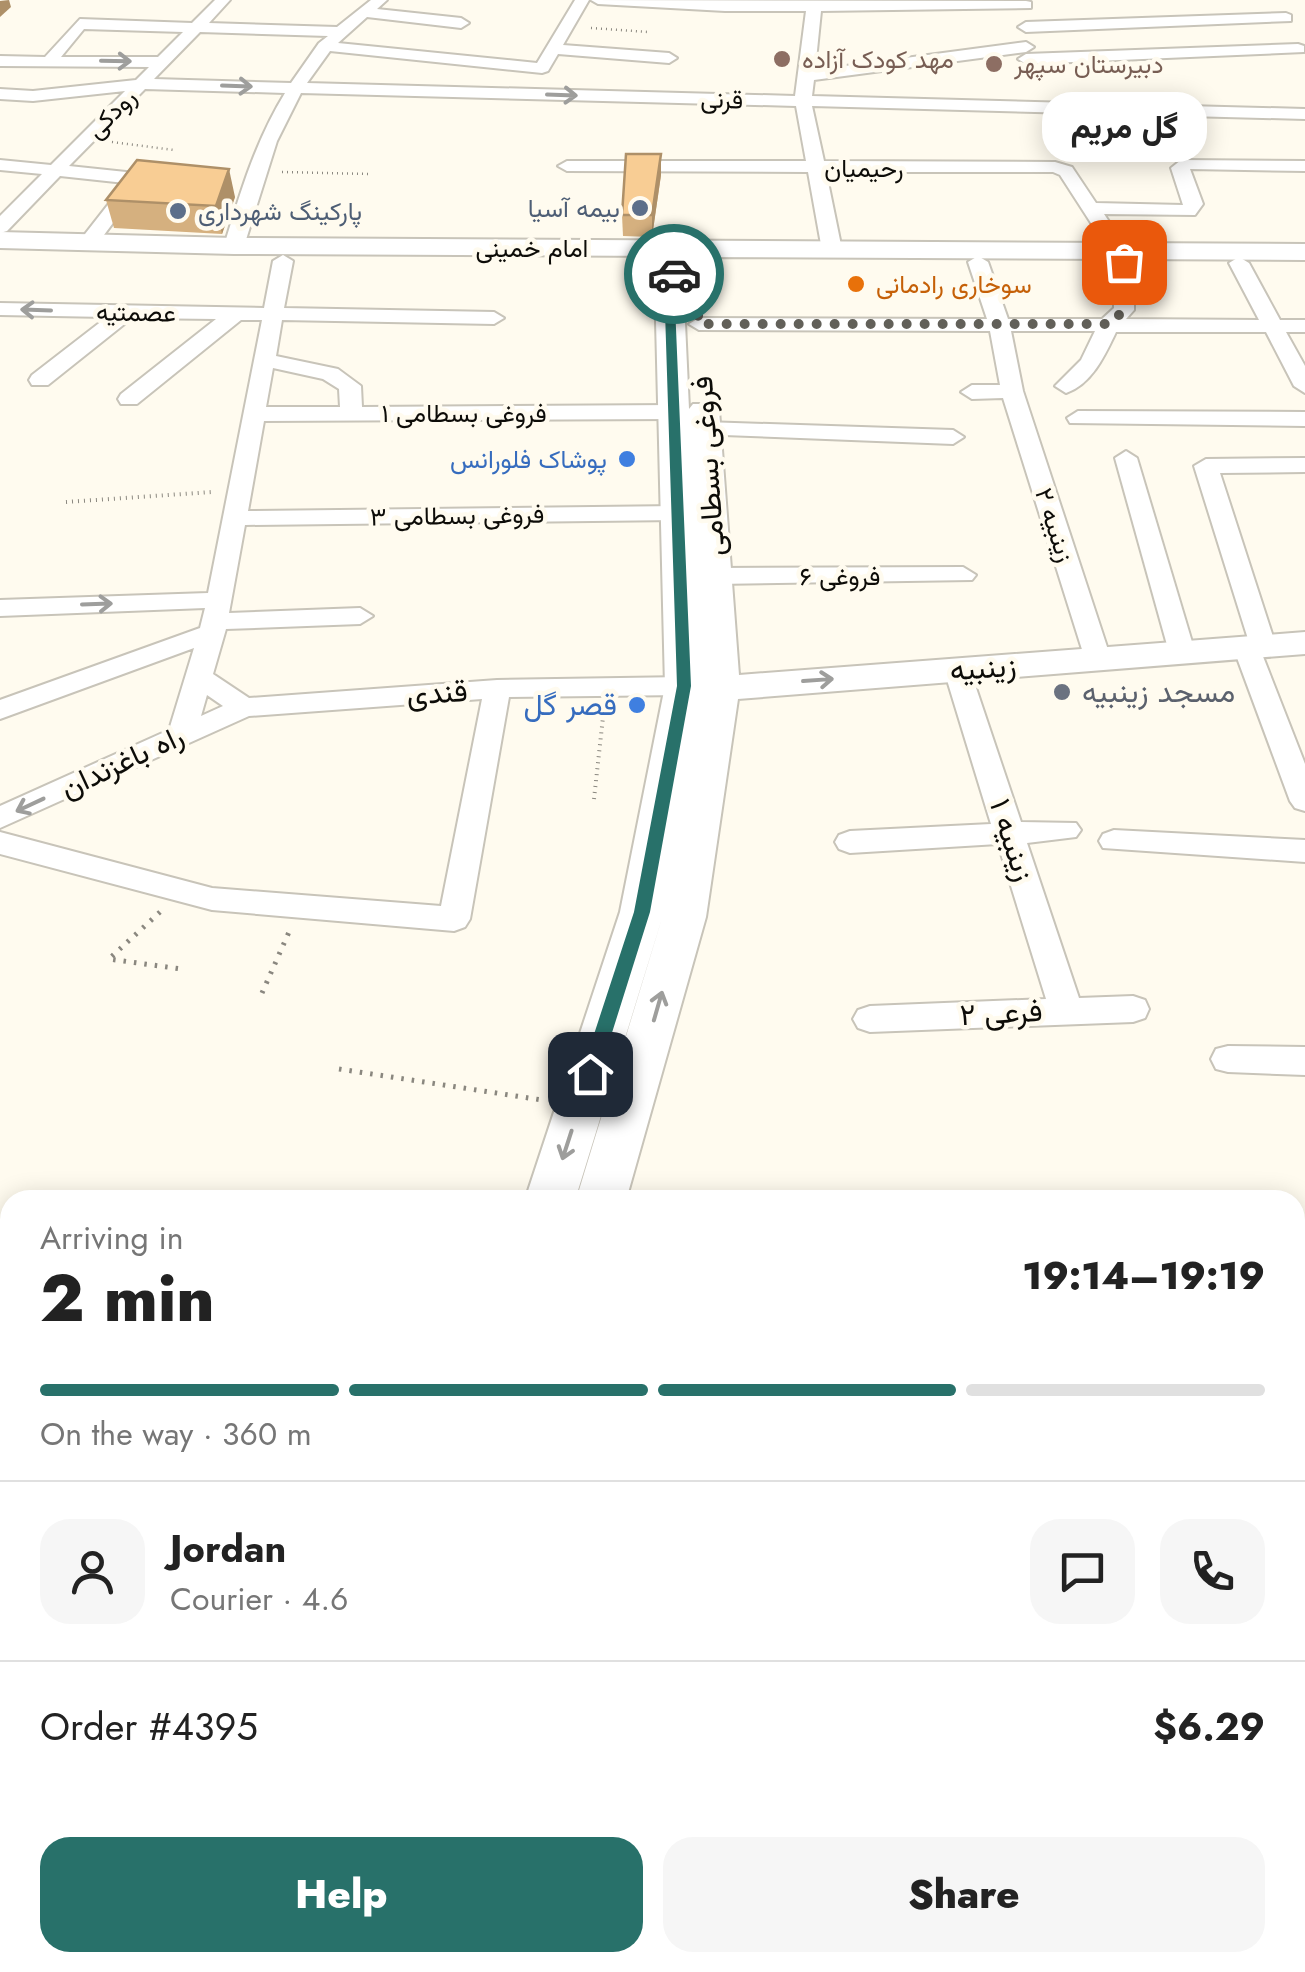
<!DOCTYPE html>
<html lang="en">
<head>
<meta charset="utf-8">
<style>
	body { margin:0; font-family:Jost,Vazirmatn,sans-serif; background:#f6f6f6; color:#222; height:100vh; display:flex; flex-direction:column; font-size:38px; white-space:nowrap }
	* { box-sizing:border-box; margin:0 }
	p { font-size:32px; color:#767676 }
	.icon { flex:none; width:55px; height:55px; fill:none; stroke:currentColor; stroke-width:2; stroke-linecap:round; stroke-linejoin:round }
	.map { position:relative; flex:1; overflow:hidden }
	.sheet { position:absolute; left:0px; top:1190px; width:1305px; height:782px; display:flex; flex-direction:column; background:#fff; border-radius:30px 30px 0 0; box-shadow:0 5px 25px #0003 }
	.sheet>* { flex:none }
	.pin { position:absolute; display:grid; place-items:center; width:85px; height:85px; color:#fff; margin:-42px; border-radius:20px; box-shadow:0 5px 15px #0006 }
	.courier { position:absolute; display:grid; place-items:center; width:100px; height:100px; margin:-50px; border:8px solid #28716a; border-radius:50%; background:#fff; color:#222; box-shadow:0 2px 12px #0007 }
	.bubble { position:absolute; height:70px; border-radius:30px; background:#fff; box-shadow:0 5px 25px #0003; font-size:32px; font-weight:800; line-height:70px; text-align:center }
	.headline em { font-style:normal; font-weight:800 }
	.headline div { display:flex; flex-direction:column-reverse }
	.headline { display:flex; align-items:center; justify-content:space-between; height:170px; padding:0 40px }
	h1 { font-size:65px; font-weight:800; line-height:75px }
	.bar { display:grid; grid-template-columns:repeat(4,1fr); gap:15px 10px; align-content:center; height:120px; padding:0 40px }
	.bar i { height:12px; border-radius:8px; background:#e0e0e0 }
	.bar .on { background:#28716a }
	.bar p { grid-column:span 4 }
	.line { display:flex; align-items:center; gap:25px; padding:0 40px; border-top:2px solid #e0e0e0 }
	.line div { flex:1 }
	.round { display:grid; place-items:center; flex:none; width:105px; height:105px; border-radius:30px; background:#f6f6f6 }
	.action { display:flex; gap:20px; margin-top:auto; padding:20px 40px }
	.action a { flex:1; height:115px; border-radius:30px; background:#28716a; color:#fff; font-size:40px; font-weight:800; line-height:115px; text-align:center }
	.action a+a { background:#f6f6f6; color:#222 }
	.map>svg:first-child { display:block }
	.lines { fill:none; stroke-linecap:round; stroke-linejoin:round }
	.street-casing { stroke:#c8c4b9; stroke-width:4 }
	.secondary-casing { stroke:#c8c4b9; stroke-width:4 }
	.path-far2 { stroke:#8a877f; stroke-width:2.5; stroke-dasharray:1 4; stroke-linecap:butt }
	.path-far1 { stroke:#8a877f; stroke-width:4; stroke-dasharray:1 5; stroke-linecap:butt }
	.path { stroke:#8a877f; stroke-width:5; stroke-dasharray:2.5 8; stroke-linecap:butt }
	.street { fill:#fff; fill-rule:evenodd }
	.secondary { fill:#fff; fill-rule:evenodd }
	.wall { fill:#d5b07f }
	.shaded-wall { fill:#ae9068 }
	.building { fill:#f8cd94; stroke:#ae9068; stroke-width:2.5 }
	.oneway { stroke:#9e9e9c }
	.route { fill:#28716a }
	.done { stroke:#626059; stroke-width:10; stroke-dasharray:0 18 }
	.education-dot { fill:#8d6e63; stroke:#fffbef; stroke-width:4 }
	.service-dot { fill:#5c6f8a; stroke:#fffbef; stroke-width:4 }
	.food-dot { fill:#e8710a; stroke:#fffbef; stroke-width:4 }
	.shop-dot { fill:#3f7fe0; stroke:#fffbef; stroke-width:4 }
	.worship-dot { fill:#6b7280; stroke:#fffbef; stroke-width:4 }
	.labels { text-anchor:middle; stroke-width:9; stroke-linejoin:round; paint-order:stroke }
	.far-education-label { font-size:25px; fill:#785e54; stroke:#fffbef; text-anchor:start }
	.far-street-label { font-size:25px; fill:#0d0c08; stroke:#fffbef }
	.far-service-label { font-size:25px; fill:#4e5e75; stroke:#fffbef; text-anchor:end }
	.far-food-label { font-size:25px; fill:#c56008; stroke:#fffbef; text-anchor:start }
	.far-shop-label { font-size:25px; fill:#366cbe; stroke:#fffbef; text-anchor:end }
	.street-label { font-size:30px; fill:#0d0c08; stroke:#fffbef }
	.worship-label { font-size:30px; fill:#5b616d; stroke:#fffbef; text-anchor:start }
	.shop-label { font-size:30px; fill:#366cbe; stroke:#fffbef; text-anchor:end }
</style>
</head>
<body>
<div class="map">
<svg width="1305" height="1972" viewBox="0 0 1305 1972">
	<rect width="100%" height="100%" fill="#fffbef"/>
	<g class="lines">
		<g class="street-casing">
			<g id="street">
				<path d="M215 0H230L209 23 337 27 371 0H387L377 9 461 18 469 23 461 28 367 17 338 43 537 63 575 0H589L563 45 669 53 677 58 669 63 558 54 548 71 542 73 330 51 307 83 795 96 806 11H725L598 4 591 0 1026 1 1031 2V8L821 11 815 70 1026 42 1034 47 1026 52 814 80 812 96 1305 109V119L812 106 824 161 1055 162 1072 167 1096 203 1183 205 1171 168 1181 160 1305 161V171L1190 169 1203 204 1195 215 1104 214 1128 250 1118 256 1111 254 1060 175 1053 172H826L842 250 832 256 822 250 808 172 567 171 558 166 567 161H806L796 106 301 93 277 141 244 246 234 252 224 246C240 193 256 140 285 93L145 89 69 166 164 176 170 177V185L142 184 95 247H81L78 243 125 183 60 176 7 231 0 233V216L42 174 0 170V160L51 165 125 91 33 101 0 99V89L33 91 136 80 149 67 0 66V56L45 57 80 19 192 23ZM84 29 183 32 158 57H61ZM200 32 328 36 319 43 291 83 154 79Z"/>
				<polygon points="1286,13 1291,15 1291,21 1026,32 1018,27 1026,22"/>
				<polygon points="1298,44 1304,46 1304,52 1026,64 1018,59 1026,54"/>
				<path d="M283 255 293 261 284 308 494 312 504 318 494 324 282 320 276 356 338 369 361 386 362 407 674 405 685 412 674 419 264 421 248 511 678 506 690 513 678 520 245 525 229 613 360 608 373 616 360 624 226 629 213 674 249 698 497 680 684 677 694 680 698 686 694 692 684 695 509 697 470 919 465 927 454 931 212 910 0 854V832L212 888 441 906 482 699 249 716 0 828V806L169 730 194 648 0 719V700L200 628 205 608 0 616V600L208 593 262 320H241L137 404H121L118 399 121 394 216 319 132 318 48 385H32L29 380 32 375 107 317 0 315V303L264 308 273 261ZM273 368 323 379 339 389 340 407H266ZM207 695 223 706 201 716Z"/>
				<path d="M978 256 988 262 1008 319H1102L1114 308V263L1124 257 1134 263V310L1126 319 1259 320 1229 263 1239 257 1249 263 1280 320H1305V332H1286L1305 366V393L1294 386 1266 332H1116C1105 355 1092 384 1066 393L1055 386 1081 360 1095 331H1011L1023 391 1111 659 1107 665 1098 667 1085 659 1003 398 972 399 961 392 972 385H1000L990 331 699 330 689 324 699 318 987 319 968 262Z"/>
				<polygon points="1078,411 1305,412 1305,426 1070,423 1067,418"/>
				<polygon points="705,422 953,430 964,437 953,444 697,434 694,429"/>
				<polygon points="1126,451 1137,458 1195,652 1191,658 1182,660 1169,652 1115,458"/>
				<polygon points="1305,458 1305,472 1220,473 1276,646 1272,652 1262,654 1305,764 1305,811 1295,808 1290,801 1233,647 1237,641 1248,639 1194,466 1206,459"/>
				<polygon points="963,567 976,575 972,580 716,584 703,576 716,568"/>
				<polygon points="957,662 970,670 1021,822 1076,823 1081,830 1076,837 1027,843 1079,998 1133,996 1145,1000 1149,1009 1145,1018 1133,1022 870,1032 858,1028 853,1019 858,1010 870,1006 1046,999 998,844 850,853 839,849 835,842 839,835 850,831 991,824 944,670"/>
				<polygon points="1114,830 1305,840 1305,862 1103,848 1099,841 1103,834"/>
				<polygon points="1228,1046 1305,1047 1305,1075 1228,1072 1216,1069 1211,1059 1216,1049"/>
				<rect x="0" y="1247" width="10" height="34"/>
				<polygon points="1295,1353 1305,1355 1305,1391 1295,1389"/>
				<polygon points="0,1532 10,1536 10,1579 0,1575"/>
				<polygon points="1305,1808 1305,1933 1295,1938 1295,1812"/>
				<polygon points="1295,1939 1305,1944 1305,1972 1263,1972 1264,1962 1295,1962"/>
				<polygon points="794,1962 868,1962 872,1972 798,1972"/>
			</g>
		</g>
		<g class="secondary-casing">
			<g id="secondary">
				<polygon points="0,232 234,238 1305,244 1305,260 692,257 695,262 683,280 689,409 693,404 715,404 719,410 739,675 1305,632 1305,654 738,699 706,917 626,1200 576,1200 663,915 575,1200 525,1200 620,912 665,686 655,280 672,256 234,254 0,248"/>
				<polygon points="280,1962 412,1962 409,1972 277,1972"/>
			</g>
		</g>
		<g class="path-far2">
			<polyline points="591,28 648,32"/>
			<polyline points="112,142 174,150"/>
			<polyline points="282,172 369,174"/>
		</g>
		<g class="path-far1">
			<polyline points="66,502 212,492"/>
			<polyline points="594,799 604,708"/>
		</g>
		<g class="path">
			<polyline points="160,912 109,959 181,969"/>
			<polyline points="262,993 289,932"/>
			<polyline points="339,1069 542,1100"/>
		</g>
		<use href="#street" class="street"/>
		<use href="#secondary" class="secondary"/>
	</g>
	<g class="wall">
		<polygon points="661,175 652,237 623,236 622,215"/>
		<polygon points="235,197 222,234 114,228 106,200"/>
	</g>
	<g class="shaded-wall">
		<polygon points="9,0 11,7 0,17 0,1"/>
		<polygon points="661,154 661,175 652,237 652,215"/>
		<polygon points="229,169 235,197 222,234 216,206"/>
	</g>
	<g class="building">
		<polygon points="626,154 661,154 652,215 622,215"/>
		<polygon points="137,160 229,169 216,206 106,200"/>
	</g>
	<defs><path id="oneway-shaft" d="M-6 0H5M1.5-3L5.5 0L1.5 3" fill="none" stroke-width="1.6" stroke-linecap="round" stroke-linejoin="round" transform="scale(2.5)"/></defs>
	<g class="oneway">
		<use href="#oneway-shaft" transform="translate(116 61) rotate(1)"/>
		<use href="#oneway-shaft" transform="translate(237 86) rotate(2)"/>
		<use href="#oneway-shaft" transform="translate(562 95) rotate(2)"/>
		<use href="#oneway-shaft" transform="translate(36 310) rotate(-178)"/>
		<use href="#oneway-shaft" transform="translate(97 604) rotate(-2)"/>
		<use href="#oneway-shaft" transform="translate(818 680) rotate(-4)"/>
		<use href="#oneway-shaft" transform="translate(30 805) rotate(155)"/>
		<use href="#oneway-shaft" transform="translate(658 1006) rotate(-74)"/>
		<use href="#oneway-shaft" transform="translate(567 1145) rotate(108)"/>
	</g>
	<polygon class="route" points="674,271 679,274 674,281 691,686 650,912 599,1074 590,1081 581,1074 634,912 677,686 664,280"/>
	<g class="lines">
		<polyline class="done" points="674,274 682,262 694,280 699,324 1110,324 1124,310 1124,262"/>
	</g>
	<g class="education-dot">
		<circle cx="782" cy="59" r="10"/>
		<circle cx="994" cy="64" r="10"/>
	</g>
	<g class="service-dot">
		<circle cx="640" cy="208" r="10"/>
		<circle cx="178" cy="211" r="10"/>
	</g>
	<circle class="food-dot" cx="856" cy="284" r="10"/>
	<g class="shop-dot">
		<circle cx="627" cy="459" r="10"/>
		<circle cx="637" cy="705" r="10"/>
	</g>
	<circle class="worship-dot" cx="1062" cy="692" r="10"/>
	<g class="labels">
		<g class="far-education-label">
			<text x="802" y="68">مهد کودک آزاده</text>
			<text x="1014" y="73">دبیرستان سپهر</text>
		</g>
		<g class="far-street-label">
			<text transform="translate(722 99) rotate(2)" y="9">قرنی</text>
			<text transform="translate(111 113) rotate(-45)" y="9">رودکی</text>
			<text x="864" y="177">رحیمیان</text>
			<text x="532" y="257">امام خمینی</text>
			<text transform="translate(136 312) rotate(1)" y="9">عصمتیه</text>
			<text x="464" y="422">فروغی بسطامی ۱</text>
			<text transform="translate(457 515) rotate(-1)" y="9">فروغی بسطامی ۳</text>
			<text transform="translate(1055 525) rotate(72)" y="9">زینبیه ۲</text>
			<text x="840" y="585">فروغی ۶</text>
		</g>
		<g class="far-service-label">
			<text x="620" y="217">بیمه آسیا</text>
			<text x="198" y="220" text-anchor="start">پارکینگ شهرداری</text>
		</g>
		<g class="far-food-label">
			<text x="876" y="293">سوخاری رادمانی</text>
		</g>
		<g class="far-shop-label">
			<text x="607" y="468">پوشاک فلورانس</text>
		</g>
		<g class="street-label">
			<text transform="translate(708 466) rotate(-94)" y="10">فروغی بسطامی</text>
			<text transform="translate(983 668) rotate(-4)" y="10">زینبیه</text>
			<text transform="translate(437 693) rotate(-4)" y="10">قندی</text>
			<text transform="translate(122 762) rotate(-25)" y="10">راه باغزندان</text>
			<text transform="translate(1012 840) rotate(72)" y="10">زینبیه ۱</text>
			<text transform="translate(1001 1013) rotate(-3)" y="10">فرعی ۲</text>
		</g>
		<g class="worship-label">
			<text x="1082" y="702">مسجد زینبیه</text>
		</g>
		<g class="shop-label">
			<text x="617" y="715">قصر گل</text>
		</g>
	</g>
</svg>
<div class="pin" style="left:1124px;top:262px;background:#ea580c"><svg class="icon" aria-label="bag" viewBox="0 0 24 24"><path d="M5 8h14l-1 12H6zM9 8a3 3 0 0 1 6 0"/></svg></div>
<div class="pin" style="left:590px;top:1074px;background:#1f2937"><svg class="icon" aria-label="home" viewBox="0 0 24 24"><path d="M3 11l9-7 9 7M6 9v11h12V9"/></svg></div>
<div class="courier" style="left:674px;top:274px"><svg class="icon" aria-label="car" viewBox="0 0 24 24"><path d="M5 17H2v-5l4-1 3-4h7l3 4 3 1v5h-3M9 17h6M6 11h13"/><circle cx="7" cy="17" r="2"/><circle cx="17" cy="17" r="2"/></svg></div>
<div class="bubble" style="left:1042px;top:92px;width:165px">گل مریم</div>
<section class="sheet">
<div class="headline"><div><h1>2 min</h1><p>Arriving in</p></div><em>19:14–19:19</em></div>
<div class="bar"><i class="on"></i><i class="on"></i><i class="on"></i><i></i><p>On the way · 360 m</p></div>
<div class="line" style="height:180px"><a class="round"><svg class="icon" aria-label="person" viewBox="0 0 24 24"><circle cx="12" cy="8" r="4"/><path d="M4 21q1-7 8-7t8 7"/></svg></a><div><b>Jordan</b><p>Courier · 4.6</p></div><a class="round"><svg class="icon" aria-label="chat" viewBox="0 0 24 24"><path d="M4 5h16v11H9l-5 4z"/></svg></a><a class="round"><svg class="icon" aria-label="phone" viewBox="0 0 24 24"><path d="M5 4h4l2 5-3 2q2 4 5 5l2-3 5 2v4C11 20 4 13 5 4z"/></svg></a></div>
<div class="line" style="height:130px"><div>Order #4395</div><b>$6.29</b></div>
<div class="action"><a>Help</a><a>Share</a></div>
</section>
</div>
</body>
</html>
